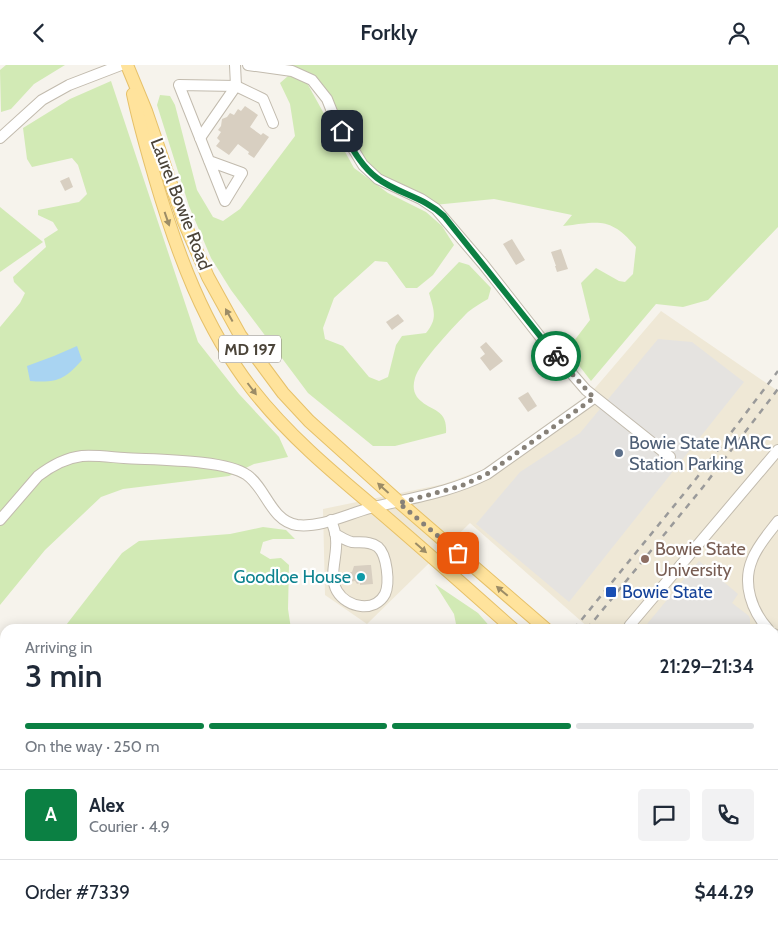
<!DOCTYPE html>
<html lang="en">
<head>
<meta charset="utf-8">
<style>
	body { margin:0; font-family:Cabin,sans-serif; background:#f2f2f3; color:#1f2937; height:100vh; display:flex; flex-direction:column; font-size:19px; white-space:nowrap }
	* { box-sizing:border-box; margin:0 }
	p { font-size:16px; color:#747a83 }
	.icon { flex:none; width:28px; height:28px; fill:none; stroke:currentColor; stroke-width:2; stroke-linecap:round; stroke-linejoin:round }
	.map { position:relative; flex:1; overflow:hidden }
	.side { position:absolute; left:0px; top:559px; width:779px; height:311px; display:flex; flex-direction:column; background:#fff; border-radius:15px 15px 0 0; box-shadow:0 2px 12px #0003 }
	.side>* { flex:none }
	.pin { position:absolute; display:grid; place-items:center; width:42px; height:42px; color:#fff; margin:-21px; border-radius:10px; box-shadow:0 2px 8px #0006 }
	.courier { position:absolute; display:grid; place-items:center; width:50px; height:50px; margin:-25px; border:4px solid #0b8043; border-radius:50%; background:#fff; color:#222; box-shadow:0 1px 6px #0007 }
	.head em { font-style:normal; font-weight:600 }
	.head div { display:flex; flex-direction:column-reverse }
	.head { display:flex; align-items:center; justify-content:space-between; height:85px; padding:0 25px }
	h1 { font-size:32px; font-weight:600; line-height:38px }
	.bar { display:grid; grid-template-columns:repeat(4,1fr); gap:8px 5px; align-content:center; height:60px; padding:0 25px }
	.bar i { height:6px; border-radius:4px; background:#e0e1e3 }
	.bar .selected { background:#0b8043 }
	.bar p { grid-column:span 4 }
	.line { display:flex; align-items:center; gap:12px; padding:0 25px; border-top:1px solid #e0e1e3 }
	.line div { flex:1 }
	.round { display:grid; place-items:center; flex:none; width:52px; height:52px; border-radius:5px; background:#f2f2f3 }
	header { display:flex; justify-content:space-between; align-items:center; height:65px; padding:0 25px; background:#fff; font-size:22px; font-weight:600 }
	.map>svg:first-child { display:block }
	.education { fill:#efe8d6 }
	.green { fill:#d2eab5 }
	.parking { fill:#e5e3e0 }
	.water { fill:#a9d4f2 }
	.building { fill:#d8cfc1 }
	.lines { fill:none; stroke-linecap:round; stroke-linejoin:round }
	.minor-casing { stroke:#c2bbae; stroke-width:12 }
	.major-casing { stroke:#e6c16a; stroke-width:14 }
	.minor { stroke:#fff; stroke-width:10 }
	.major { stroke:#ffe39c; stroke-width:12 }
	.rail { stroke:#9a9a9a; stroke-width:2.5; stroke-dasharray:6 6; stroke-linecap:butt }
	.oneway { fill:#9c8c66 }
	.done { stroke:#878178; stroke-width:5; stroke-dasharray:0 9 }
	.route { stroke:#0b8043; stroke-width:6 }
	.service-dot { fill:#5c6f8a; stroke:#fff; stroke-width:2 }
	.education-dot { fill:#8d6e63; stroke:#fff; stroke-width:2 }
	.culture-dot { fill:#0f9aa8; stroke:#fff; stroke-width:2 }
	.transit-dot { fill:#1a4fb4; stroke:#fff; stroke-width:2 }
	.labels { text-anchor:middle; stroke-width:4.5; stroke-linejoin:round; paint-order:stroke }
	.shield { fill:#fff; stroke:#817c74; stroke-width:1 }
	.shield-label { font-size:16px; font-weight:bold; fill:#4b4439 }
	.street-label { font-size:18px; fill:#4b4439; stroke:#fff }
	.service-label { font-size:18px; fill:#4e5e75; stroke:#fff; text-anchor:start }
	.education-label { font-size:18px; fill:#785e54; stroke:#fff; text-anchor:start }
	.culture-label { font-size:18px; fill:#0d838f; stroke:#fff; text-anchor:end }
	.transit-label { font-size:18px; fill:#164399; stroke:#fff; text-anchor:start }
</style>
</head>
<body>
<header><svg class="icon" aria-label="back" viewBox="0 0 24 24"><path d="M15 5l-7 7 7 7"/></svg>Forkly<svg class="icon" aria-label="person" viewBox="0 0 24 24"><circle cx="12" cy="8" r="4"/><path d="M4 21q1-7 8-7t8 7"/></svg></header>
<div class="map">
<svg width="778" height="869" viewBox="0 0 778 869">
	<rect width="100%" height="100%" fill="#f6f3ec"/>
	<polygon class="education" points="661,246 778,326 778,728 774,713 774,564 590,564 470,458 367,559 325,530 323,444 444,419 490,402 584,336"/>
	<g class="green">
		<polygon points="6,0 65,0 34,19 11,44 1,47 0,5"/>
		<path d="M282 0H778V162L708 235 683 242 656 239 591 316 567 285 590 255 581 218 596 203 619 216 625 217 633 209 636 182C610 151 599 157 563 161L572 150 494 134 434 140 363 101 322 24Z"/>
		<path d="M288 11 298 12 307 18 354 103 388 128 426 147 442 161 454 180 433 210 417 223H406L387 197 375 196 334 233 323 263 325 274 343 281 369 312 379 316 388 312 396 280 402 271 426 268C438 253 434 246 429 228L459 197 469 200 491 223 488 234C481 238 474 242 468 247 456 259 419 298 415 313 413 320 413 326 417 332 429 347 448 342 446 368L395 381H373L308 328 231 225 211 193 189 141 157 40 160 30 170 31 175 40 197 125 213 152 223 156 240 144 295 71 290 39 280 18Z"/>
		<polygon points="111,16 198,277 239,329 279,372 288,392 254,399 229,411 123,424 101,432 45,485 0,540 0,262 20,238 25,228 14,217 13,212 46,182 44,174 58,165 53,157 38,150 38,145 79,137 87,129 78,100 72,93 32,102 27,94 23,63 70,34"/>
		<polygon points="0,142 43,177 0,207"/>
		<polygon points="263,462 286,465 295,474 273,474 263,477 260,488 270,494 281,493 289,500 288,544 291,564 63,564 122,488 139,476 230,469"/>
		<polygon points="435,519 478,548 492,564 457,564 454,549"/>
		<polygon points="5,638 5,728 0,725 0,644"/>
	</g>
	<g class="parking">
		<polygon points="658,274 692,277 744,317 569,537 476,459 520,407 580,368"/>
		<polygon points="699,496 738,529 732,538 749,551 750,554 750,560 755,564 643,564"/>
		<polygon points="774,579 778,583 778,648 774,653"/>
	</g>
	<path class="water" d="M77 281 82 295C64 315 57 318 30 316L27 301 54 291Z"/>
	<g class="building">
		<polygon points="245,41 258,50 250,62 261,70 263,68 269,72 254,93 248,89 249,87 238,79 229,90 216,81 220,76 217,73 221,67 218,65 221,61 222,54 227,52 230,48 234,50 238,44 241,46"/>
		<polygon points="69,112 73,122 65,126 60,116"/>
		<polygon points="512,174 525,195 516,200 503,179"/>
		<polygon points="561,184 568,204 557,207 555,201 556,201 551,187"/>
		<polygon points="398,249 404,256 392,265 386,257"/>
		<polygon points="486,277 503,296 490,306 480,293 485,289 480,282"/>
		<polygon points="528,327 537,341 528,347 518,333"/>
		<polygon points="368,500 371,500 373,519 360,520 360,518 357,519 355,516 350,517 349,507 352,507 354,501"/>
	</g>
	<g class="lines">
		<g class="minor-casing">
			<g id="minor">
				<polyline points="248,0 292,6 312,15 327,34 335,54 363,100 378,114 421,134 436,144 483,199 545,278 586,325 670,392"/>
				<polyline points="0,73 42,35 69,20 121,0"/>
				<polyline points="200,73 236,21 263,34 273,58"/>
				<polyline points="209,96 242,108 225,136 179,20 236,21 235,0"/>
				<path d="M0 455 38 411C51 401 65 393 82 391 95 390 110 392 124 393 152 395 225 394 247 410 266 423 271 456 297 460 320 463 348 449 370 443 410 433 449 428 487 409L594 333"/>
				<path d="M331 455C333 461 336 468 336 474 338 491 328 510 337 526 347 543 375 548 385 529 390 518 387 490 378 482 370 476 362 478 352 477 346 476 341 472 335 469"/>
				<polyline points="628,564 630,560 778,385"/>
				<path d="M768 564C752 546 742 519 752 495 757 481 769 468 778 456"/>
				<polyline points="774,569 778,573"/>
				<polyline points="774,700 778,703"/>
				<polyline points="774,730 778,739"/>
				<polyline points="0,740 5,744"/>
				<polyline points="774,765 778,759"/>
				<polyline points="0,836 5,833"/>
				<polyline points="525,865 538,869"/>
				<polyline points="708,865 711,869"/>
				<polyline points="502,869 504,865"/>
				<polyline points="683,869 685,865"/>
			</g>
		</g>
		<g class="major-casing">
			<g id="major">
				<polyline points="127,0 146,46 184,157 208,212 240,270 260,297 283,328 309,356 399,437 546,564"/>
				<path d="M133 29C139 58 147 85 155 113 177 188 204 262 252 324 287 369 331 406 374 442 421 482 467 523 513 564"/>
				<polyline points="774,796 778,804"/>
				<polyline points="774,840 778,849"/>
			</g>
		</g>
		<use href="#minor" class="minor"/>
		<use href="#major" class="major"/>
		<g class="rail">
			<polyline points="574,564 695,415 778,306"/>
			<polyline points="587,564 703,422 778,324"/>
			<polyline points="289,869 293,865"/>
			<polyline points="304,869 308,865"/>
		</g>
	</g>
	<defs><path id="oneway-solid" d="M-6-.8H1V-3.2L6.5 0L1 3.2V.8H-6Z" transform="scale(1.25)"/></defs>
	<g class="oneway">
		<use href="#oneway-solid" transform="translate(167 154) rotate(71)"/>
		<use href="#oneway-solid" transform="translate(229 250) rotate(-119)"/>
		<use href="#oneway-solid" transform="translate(252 324) rotate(53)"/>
		<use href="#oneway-solid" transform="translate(383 423) rotate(-138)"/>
		<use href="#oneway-solid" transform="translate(421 483) rotate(41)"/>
		<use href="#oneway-solid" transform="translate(502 526) rotate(-140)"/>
	</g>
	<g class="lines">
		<polyline class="done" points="458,488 399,438 461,421 487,409 594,333 556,291"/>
		<path class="route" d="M342 66C352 83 361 101 377 113 398 129 424 132 444 151L556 291"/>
	</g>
	<circle class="service-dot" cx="619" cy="388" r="5"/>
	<circle class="education-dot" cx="645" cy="494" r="5"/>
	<circle class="culture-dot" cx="361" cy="512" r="5"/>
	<rect class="transit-dot" x="605" y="521" width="12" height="12" rx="2.5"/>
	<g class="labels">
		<rect class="shield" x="219" y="270.5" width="62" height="27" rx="4"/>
		<g class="shield-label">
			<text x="250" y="290">MD 197</text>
		</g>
		<g class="street-label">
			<text transform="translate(181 139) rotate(69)" y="6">Laurel Bowie Road</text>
		</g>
		<g class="service-label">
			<text x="629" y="384">Bowie State MARC<tspan x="629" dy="21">Station Parking</tspan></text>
		</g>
		<g class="education-label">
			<text x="655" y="490">Bowie State<tspan x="655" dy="21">University</tspan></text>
		</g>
		<g class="culture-label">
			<text x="351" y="518">Goodloe House</text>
		</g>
		<g class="transit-label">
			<text x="622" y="533">Bowie State</text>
		</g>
	</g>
</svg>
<div class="pin" style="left:458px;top:488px;background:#ea580c"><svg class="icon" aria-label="bag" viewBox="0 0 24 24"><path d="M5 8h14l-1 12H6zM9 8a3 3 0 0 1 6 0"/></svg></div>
<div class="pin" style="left:342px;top:66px;background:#1f2937"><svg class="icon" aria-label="home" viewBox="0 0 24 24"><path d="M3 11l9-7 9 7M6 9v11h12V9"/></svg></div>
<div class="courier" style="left:556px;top:291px"><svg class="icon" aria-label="bike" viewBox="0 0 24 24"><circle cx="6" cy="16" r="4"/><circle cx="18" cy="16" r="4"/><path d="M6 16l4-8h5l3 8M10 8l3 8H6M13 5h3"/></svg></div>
<section class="side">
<div class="head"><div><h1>3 min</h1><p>Arriving in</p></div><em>21:29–21:34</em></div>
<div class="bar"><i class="selected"></i><i class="selected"></i><i class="selected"></i><i></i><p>On the way · 250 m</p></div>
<div class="line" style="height:90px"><b class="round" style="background:#0b8043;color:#fff">A</b><div><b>Alex</b><p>Courier · 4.9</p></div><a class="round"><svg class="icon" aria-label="chat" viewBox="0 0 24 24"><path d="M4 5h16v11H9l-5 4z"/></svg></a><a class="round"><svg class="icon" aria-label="phone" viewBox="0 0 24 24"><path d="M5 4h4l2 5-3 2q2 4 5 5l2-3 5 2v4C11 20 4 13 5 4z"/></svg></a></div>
<div class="line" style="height:65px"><div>Order #7339</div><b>$44.29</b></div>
</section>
</div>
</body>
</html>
